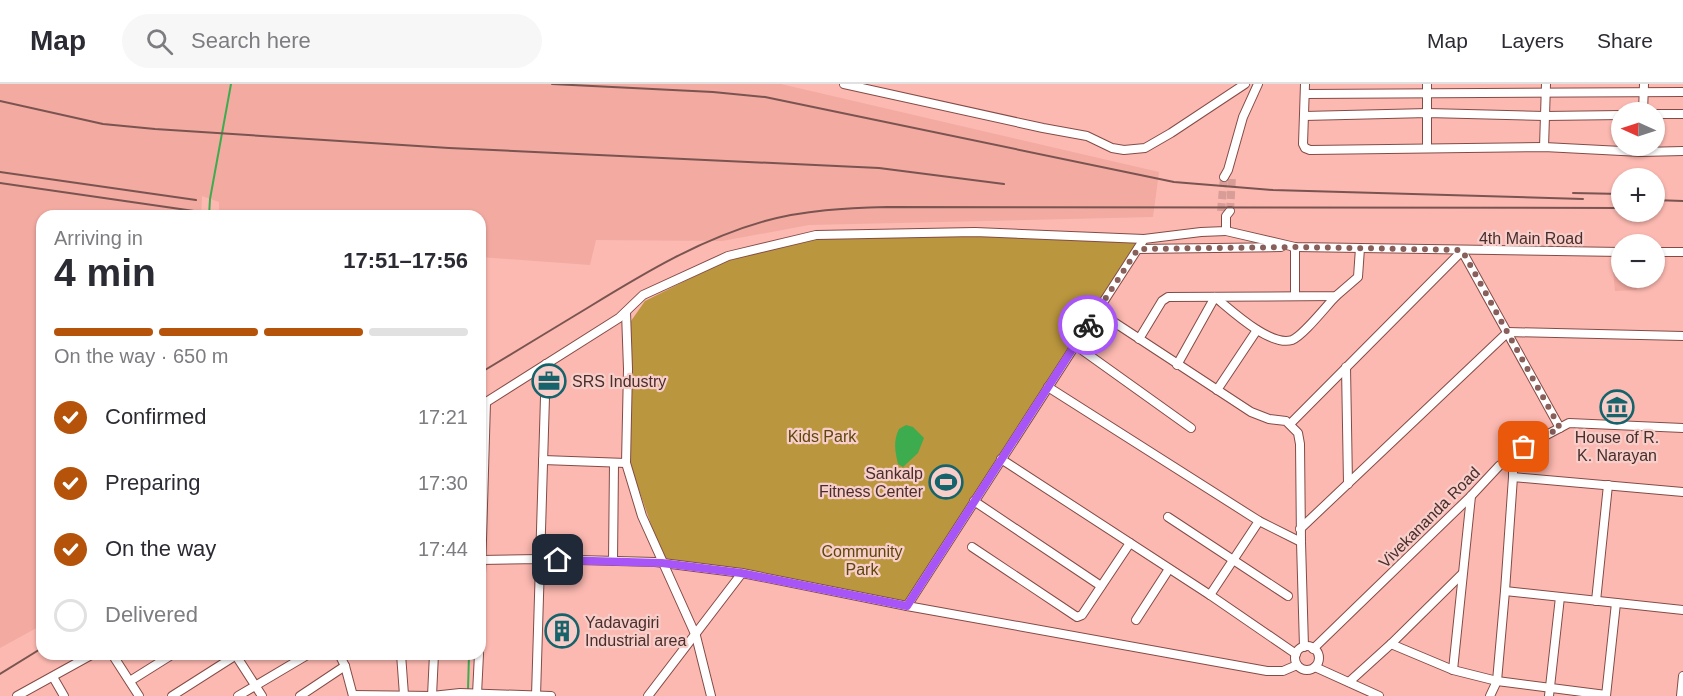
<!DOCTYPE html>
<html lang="en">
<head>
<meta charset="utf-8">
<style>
	body { margin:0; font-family:Arial,sans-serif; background:#f7f7f7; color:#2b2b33; height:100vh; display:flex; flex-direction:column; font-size:22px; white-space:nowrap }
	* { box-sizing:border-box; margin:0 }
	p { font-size:20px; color:#7c7c81 }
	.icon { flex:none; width:33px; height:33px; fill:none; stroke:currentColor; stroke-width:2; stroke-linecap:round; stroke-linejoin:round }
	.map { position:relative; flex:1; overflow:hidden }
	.sheet { position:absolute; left:36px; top:126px; width:450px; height:450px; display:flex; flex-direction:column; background:#fff; border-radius:18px; box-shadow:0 2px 4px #0004 }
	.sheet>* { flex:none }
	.needle { width:39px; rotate:273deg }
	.controls { position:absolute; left:1611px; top:18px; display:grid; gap:12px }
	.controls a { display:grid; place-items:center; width:54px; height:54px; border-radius:50%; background:#fff; box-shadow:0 2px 4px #0004; font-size:30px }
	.pin { position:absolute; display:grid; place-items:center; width:51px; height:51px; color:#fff; margin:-26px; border-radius:12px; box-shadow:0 3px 9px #0006 }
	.courier { position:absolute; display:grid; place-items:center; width:60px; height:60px; margin:-30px; border:4px solid #a855f7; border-radius:50%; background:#fff; color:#222; box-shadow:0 2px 8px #0007 }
	.headline em { font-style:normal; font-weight:700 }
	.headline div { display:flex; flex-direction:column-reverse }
	.headline { display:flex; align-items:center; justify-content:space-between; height:102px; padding:0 18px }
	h1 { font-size:39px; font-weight:700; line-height:45px }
	.bar { display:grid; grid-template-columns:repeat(4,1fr); gap:9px 6px; align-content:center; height:72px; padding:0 18px }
	.bar i { height:8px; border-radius:4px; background:#e1e1e2 }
	.bar .active { background:#b45309 }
	.bar p { grid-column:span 4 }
	ol { padding:0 18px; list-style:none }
	li { display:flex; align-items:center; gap:18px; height:66px }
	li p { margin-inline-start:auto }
	li .icon { padding:6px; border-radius:50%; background:#b45309; color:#fff; stroke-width:4 }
	li:last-child { color:#7c7c81 }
	li i { width:33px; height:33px; border:3px solid #e1e1e2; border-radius:50% }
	header { display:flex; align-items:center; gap:36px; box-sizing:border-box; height:84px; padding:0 30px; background:#fff; border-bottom:2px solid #e1e1e2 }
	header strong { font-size:28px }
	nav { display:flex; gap:33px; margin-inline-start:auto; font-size:21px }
	.search { width:420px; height:54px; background:#f7f7f7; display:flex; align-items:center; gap:15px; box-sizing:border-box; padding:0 21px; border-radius:33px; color:#7c7c81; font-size:22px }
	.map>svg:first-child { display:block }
	.built { fill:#f2aaa1 }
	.green { fill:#ba963e }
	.water { fill:#3cac4f }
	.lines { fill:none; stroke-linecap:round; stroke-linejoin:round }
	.stream { stroke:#3cac4f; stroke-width:2 }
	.minor-tunnel { stroke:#d89d96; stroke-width:8; stroke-dasharray:8 4; stroke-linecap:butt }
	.minor-casing { stroke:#844b46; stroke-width:10 }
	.minor { stroke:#fff; stroke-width:8 }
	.rail { stroke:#7a5450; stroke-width:2 }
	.done { stroke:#885f5a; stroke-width:6; stroke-dasharray:0 10.8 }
	.route { stroke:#a855f7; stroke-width:8 }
	.labels { text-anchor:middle; stroke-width:4.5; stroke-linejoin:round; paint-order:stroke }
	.street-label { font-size:16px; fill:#492e2b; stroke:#f7cec9 }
	.poi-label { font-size:16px; fill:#492e2b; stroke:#f7cec9; text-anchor:start }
	.park-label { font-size:16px; fill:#5d470b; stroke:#f7cec9 }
</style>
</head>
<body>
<header>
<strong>Map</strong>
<div class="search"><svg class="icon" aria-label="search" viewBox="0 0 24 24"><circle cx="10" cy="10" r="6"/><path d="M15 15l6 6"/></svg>Search here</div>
<nav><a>Map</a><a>Layers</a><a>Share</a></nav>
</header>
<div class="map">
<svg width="1683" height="612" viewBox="0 0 1683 612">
	<rect width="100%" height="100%" fill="#fcb9b1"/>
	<g class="built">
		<polygon points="0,0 781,0 1159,88 1153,133 809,141 722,157 596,156 590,181 480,173 480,132 219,132 219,118 202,112 201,132 42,132 42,541 0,564"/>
		<polygon points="1612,176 1621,176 1622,194 1635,194 1637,206 1615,207"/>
	</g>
	<polygon class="green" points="976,151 1139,158 905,519 743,486 663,475 630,380 631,237 645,217 725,177 817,155"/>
	<path class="water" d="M906 341 913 343 924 354 918 369 903 383 898 380C895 367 893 357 899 345Z"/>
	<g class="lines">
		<g class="stream">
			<polyline points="209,132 210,115 231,0"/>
			<polyline points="468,606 469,570"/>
		</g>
		<g class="minor-tunnel">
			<polyline points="1221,127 1224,93"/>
			<polyline points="1230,127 1232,93"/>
		</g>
		<g class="minor-casing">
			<g id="minor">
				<polyline points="844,0 1043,44 1087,52 1112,64 1124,66 1145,64 1171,49 1245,0"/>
				<polyline points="1305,0 1303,60 1305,64 1310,66 1544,63 1641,68 1683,67"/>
				<polyline points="1305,10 1683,8"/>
				<polyline points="1643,28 1644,0"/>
				<polyline points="1654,30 1683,30"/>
				<polyline points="1304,32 1428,29 1545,32 1622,31"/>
				<polyline points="1544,63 1546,0"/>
				<polyline points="1427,64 1427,0"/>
				<polyline points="1224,93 1228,86 1243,33 1258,0"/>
				<polyline points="1226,147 1295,163 1622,168"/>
				<polyline points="1293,163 1295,163 1295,212"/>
				<polyline points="1138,165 1281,163"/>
				<polyline points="1654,168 1683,168"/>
				<polyline points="1097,227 1251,328 1269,335 1286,337 1298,349 1300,360 1301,458 1304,563"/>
				<polyline points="626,228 628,285 626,379 642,432 696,552 711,612"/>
				<polyline points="1139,255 1162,217 1168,213 1336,212 1358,193 1360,164"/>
				<polyline points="1075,261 1191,344"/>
				<path d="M1177 281 1215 213C1231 226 1270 263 1292 256 1303 252 1327 221 1336 212"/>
				<polyline points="1346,283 1348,400"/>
				<polyline points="1048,303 1259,437 1301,458"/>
				<polyline points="1217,306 1257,246"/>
				<polyline points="480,322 619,234 643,211 728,172 816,151 975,148 1144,155"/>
				<polyline points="1290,340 1462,167 1560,344"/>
				<polyline points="1001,375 1210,511 1296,570"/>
				<polyline points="543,376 626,379"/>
				<polyline points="1509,376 1513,383 1513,393"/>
				<polyline points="974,417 1101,502"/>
				<polyline points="1168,433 1288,512"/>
				<polyline points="1300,445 1508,248 1683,252"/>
				<polyline points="972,463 1077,533 1082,531 1130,459"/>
				<polyline points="480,476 540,475 655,478 742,489 907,522 1267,587 1283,587 1297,581"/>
				<polyline points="613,477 614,379"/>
				<polyline points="1505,507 1683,526"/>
				<polyline points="1210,511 1259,437"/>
				<polyline points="1596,517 1608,401"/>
				<polyline points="907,522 1144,155 1201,148 1226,147 1226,132 1230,127"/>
				<polyline points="480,524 486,318"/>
				<polyline points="1136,536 1169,485"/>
				<polyline points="1391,560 1453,586 1497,597 1606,611"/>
				<circle cx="1307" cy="574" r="12"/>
				<polyline points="1313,565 1471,412 1499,382 1524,363 1569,339 1683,344"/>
				<polyline points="112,570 139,612"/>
				<polyline points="235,570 262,612"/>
				<polyline points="339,570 345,582 353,612"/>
				<polyline points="401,570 404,611"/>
				<polyline points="1315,583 1379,612"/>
				<polyline points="1453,586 1471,412"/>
				<polyline points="53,593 64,612"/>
				<polyline points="130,597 173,570"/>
				<polyline points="1349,598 1391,560 1462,490"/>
				<polyline points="477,610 479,570"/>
				<polyline points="353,611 432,612 460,609 551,612"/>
				<polyline points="17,612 93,570"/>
				<polyline points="172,612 238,570"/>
				<polyline points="238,612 309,570"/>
				<polyline points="300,612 345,582"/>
				<polyline points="432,612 434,570"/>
				<polyline points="536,612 546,280"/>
				<polyline points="648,612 742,489"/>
				<polyline points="1490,612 1497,597 1505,507 1513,393 1683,408"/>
				<polyline points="1549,612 1560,513"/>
				<polyline points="1606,612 1616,519"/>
				<polyline points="1681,612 1683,592"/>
			</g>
		</g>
		<use href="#minor" class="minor"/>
		<g class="rail">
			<polyline points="552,0 713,8 765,13 1174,98 1273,106 1583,115"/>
			<polyline points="0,17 103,40 155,45 449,64 879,84 1004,100"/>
			<polyline points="0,88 196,116"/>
			<polyline points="0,99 194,127"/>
			<polyline points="1573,109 1622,110"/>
			<polyline points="1654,116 1683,117"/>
			<path d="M480 289C516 267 553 245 589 223 646 188 701 155 765 137 805 126 846 124 887 123L1622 124"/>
			<polyline points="0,590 42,564"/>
		</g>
	</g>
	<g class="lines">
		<polyline class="done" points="1088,241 1138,165 1295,163 1462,166 1560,344 1524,363"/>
		<polyline class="route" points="558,476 662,479 741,489 907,522 1088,241"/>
	</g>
	<defs>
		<g id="office-ring" transform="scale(1.725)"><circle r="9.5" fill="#f7cec9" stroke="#16636c" stroke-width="1.5"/><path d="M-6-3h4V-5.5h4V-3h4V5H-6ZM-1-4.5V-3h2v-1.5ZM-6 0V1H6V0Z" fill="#16636c"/></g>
		<g id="museum-ring" transform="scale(1.725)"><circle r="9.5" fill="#f7cec9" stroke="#16636c" stroke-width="1.5"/><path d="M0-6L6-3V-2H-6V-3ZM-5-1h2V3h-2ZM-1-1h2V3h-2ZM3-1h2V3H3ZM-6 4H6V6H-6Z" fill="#16636c"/></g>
		<g id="stadium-ring" transform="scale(1.725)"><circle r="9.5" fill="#f7cec9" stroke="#16636c" stroke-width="1.5"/><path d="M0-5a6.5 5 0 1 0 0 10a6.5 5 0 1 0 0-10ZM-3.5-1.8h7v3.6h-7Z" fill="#16636c"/></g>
		<g id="building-ring" transform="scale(1.725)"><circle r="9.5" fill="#f7cec9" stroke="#16636c" stroke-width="1.5"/><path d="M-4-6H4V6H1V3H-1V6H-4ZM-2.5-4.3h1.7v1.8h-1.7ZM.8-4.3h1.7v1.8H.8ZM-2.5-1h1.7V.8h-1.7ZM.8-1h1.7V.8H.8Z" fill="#16636c"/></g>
	</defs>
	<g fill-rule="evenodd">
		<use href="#office-ring" x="549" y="297"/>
		<use href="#museum-ring" x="1617" y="323"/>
		<use href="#stadium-ring" x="946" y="398"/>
		<use href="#building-ring" x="562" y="547"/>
	</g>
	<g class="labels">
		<g class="street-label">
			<text x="1531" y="160">4th Main Road</text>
			<text transform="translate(1429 433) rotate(-45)" y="6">Vivekananda Road</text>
		</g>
		<g class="poi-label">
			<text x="572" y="303">SRS Industry</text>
			<text x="1617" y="359" text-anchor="middle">House of R.<tspan x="1617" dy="18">K. Narayan</tspan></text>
			<text x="923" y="395" text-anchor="end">Sankalp<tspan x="923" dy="18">Fitness Center</tspan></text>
			<text x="585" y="544">Yadavagiri<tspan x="585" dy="18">Industrial area</tspan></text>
		</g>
		<g class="park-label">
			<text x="822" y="358">Kids Park</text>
			<text x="862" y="473">Community<tspan x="862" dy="18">Park</tspan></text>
		</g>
	</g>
</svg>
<div class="controls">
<a><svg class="needle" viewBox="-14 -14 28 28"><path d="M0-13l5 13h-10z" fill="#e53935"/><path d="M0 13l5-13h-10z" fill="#7c7c81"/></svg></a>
<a>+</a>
<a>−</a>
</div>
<div class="pin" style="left:1524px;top:363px;background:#ea580c"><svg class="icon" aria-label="bag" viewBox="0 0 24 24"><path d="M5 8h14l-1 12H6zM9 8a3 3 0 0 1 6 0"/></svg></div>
<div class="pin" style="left:558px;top:476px;background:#1f2937"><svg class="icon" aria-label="home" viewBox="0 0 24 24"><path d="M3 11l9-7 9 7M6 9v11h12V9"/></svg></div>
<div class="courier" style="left:1088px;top:241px"><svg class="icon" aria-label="bike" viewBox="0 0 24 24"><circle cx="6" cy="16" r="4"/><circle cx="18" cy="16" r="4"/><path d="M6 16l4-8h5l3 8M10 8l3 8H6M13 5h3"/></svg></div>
<section class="sheet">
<div class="headline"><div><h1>4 min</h1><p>Arriving in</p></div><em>17:51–17:56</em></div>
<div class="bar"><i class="active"></i><i class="active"></i><i class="active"></i><i></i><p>On the way · 650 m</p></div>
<ol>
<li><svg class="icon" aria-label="check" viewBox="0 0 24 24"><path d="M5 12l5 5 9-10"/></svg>Confirmed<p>17:21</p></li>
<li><svg class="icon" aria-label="check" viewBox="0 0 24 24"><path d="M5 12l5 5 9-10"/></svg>Preparing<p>17:30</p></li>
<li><svg class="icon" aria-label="check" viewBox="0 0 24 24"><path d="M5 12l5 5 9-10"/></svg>On the way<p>17:44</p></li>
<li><i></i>Delivered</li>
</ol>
</section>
</div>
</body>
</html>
